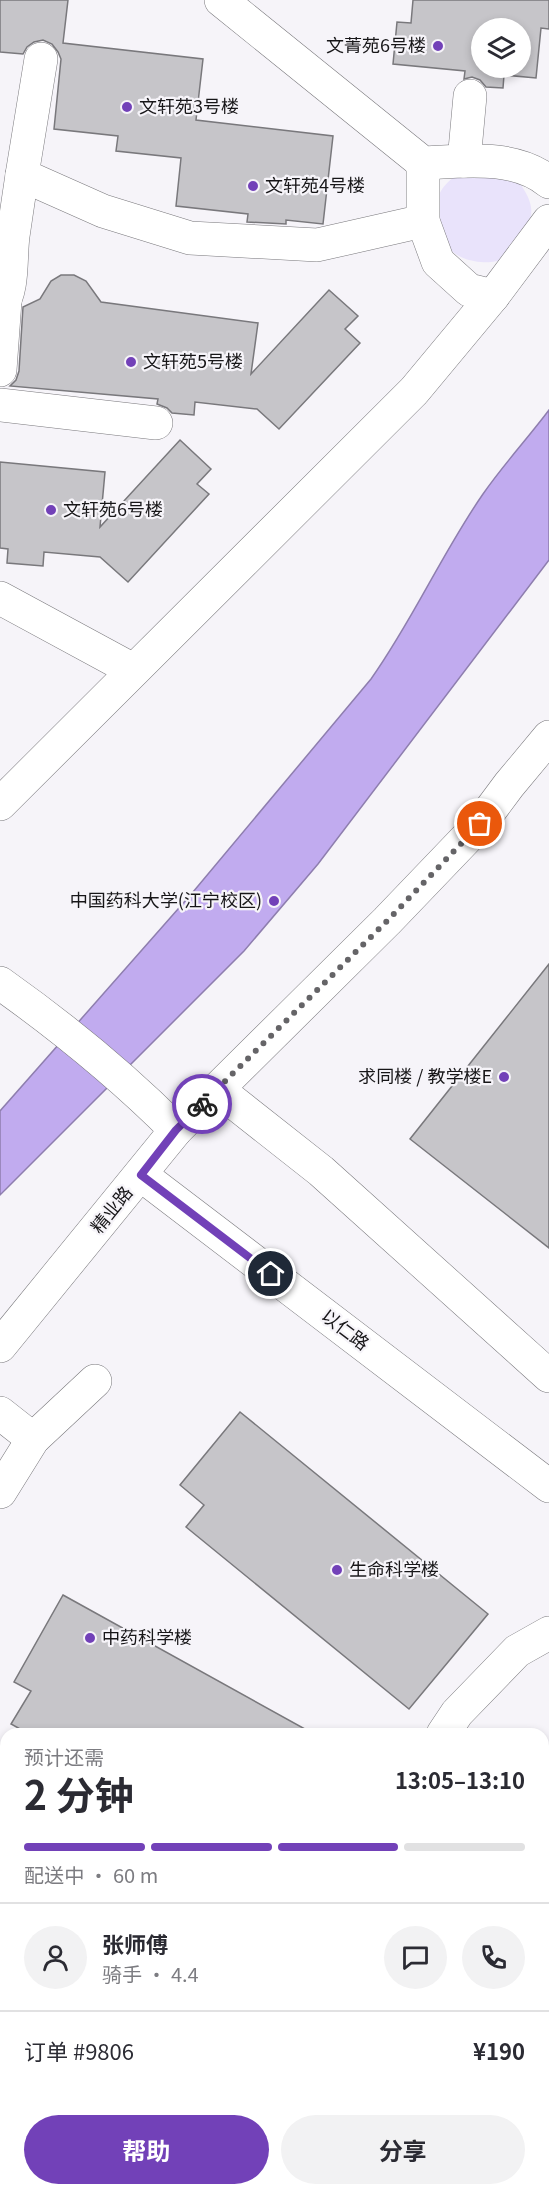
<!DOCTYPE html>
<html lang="zh">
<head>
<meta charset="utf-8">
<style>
	body { margin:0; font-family:Georgia,"Noto Sans SC",serif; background:#f2f2f3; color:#2b2b33; height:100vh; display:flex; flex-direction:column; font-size:22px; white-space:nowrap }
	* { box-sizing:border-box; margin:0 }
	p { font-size:20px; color:#7c7c81 }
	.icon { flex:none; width:33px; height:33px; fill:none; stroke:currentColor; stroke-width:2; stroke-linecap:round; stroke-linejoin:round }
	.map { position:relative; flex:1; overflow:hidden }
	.drawer { position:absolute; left:0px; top:1728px; width:549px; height:468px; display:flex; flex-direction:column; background:#fff; border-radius:18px 18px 0 0; box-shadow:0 3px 9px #0003 }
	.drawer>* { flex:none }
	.fabs { position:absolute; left:471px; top:18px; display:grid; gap:12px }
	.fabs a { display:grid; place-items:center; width:60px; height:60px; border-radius:50%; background:#fff; box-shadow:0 3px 9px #0003; font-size:30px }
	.pin { position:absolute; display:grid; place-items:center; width:51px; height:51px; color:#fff; margin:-26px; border:3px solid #fff; border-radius:50%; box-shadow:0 2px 6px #0007 }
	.courier { position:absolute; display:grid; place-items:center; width:60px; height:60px; margin:-30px; border:4px solid #7241b8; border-radius:50%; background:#fff; color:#222; box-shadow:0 2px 8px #0007 }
	.summary em { font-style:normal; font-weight:700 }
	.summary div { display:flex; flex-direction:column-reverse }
	.summary { display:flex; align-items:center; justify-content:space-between; height:102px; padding:0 24px }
	h1 { font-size:39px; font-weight:700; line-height:45px }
	.bar { display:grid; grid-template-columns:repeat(4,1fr); gap:9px 6px; align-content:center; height:72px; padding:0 24px }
	.bar i { height:8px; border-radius:4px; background:#e1e1e2 }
	.bar .selected { background:#7241b8 }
	.bar p { grid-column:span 4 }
	.line { display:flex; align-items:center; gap:15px; padding:0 24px; border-top:2px solid #e1e1e2 }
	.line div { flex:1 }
	.round { display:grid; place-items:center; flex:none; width:63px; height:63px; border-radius:32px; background:#f2f2f3 }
	.button { display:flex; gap:12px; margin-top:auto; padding:12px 24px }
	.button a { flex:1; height:69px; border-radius:36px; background:#7241b8; color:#fff; font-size:24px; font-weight:700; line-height:69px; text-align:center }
	.button a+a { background:#f2f2f3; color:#2b2b33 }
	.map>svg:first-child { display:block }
	.green { fill:#e9e3fb }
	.water { fill:#c1abef; stroke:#8e7eae; stroke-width:1.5 }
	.building { fill:#c6c5c9; stroke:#79787c; stroke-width:1.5; fill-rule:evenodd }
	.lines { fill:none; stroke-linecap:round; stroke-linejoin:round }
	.minor-casing { stroke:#79787c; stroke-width:34 }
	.minor { stroke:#fff; stroke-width:33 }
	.done { stroke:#656467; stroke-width:6; stroke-dasharray:0 10.8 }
	.route { stroke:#7241b8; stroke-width:8 }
	.poi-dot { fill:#7241b8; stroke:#f6f4f9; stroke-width:2 }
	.labels { text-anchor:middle; stroke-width:4.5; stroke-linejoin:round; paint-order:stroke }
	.poi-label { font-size:18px; fill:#171618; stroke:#f6f4f9; text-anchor:start }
	.street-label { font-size:18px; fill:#171618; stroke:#f6f4f9 }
</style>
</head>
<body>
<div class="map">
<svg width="549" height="2196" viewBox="0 0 549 2196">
	<rect width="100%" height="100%" fill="#f6f4f9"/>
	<path class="green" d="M461 172 519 182C533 202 537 216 521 236 516 243 511 254 504 258 498 262 488 263 481 262 453 260 436 242 437 214 438 208 437 200 439 195 443 185 452 178 461 172Z"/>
	<g class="water">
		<path d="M549 410V560L318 864 244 951 0 1195V1111L193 892 371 679C413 620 442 553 483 494 503 465 528 438 549 410Z"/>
		<polygon points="549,1989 549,2196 534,2196 532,2190 543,2190 543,2001"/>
	</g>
	<g class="building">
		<polygon points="0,0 68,0 63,43 203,59 196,120 333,136 323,224 286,220 286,224 247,222 248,214 176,206 181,158 116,151 118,136 54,129 61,59 58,52 52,44 43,40 34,42 27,47 23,54 0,52"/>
		<path d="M413 0H549V29L541 28 536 78 504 75 503 88 486 87 480 80 472 77 464 79 465 71 393 64 397 22 411 23ZM482 28H520V68H482Z"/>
		<polygon points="61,275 74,275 86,281 101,302 258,323 251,374 329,290 358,316 345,329 360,343 279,429 257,409 195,402 194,415 172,413 167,408 157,404 158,399 10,386 16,380 19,371 23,307 40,299 51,281"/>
		<polygon points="180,440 211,469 197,484 209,494 128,582 100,557 44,552 43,566 7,563 8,549 0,548 0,462 105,472 100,527"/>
		<polygon points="549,964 549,1248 410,1139"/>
		<polygon points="240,1412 488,1614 409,1709 186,1527 204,1505 180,1485"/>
		<polygon points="63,1595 314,1734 29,1734 11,1724 31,1691 14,1682"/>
	</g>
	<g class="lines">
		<g class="minor-casing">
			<g id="minor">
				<path d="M221 0 423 163C464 161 515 154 549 182"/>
				<polyline points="41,59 22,175 103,211 190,238 317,245 423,221"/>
				<polyline points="464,161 470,96"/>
				<polyline points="423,163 423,221 438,262 469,290 493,296"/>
				<path d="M0 309C14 289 10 260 13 236 16 216 19 196 22 175"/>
				<polyline points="0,370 5,301"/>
				<polyline points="0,405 156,423"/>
				<polyline points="0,598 133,670"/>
				<polyline points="0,804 414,391 493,296 549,221"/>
				<path d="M0 983C62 1027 122 1076 176 1130"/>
				<polyline points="217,1089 321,1171 549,1376"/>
				<polyline points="141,1175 549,1486"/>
				<polyline points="0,1346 176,1130 387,921 480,824 509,785 549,737"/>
				<polyline points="0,1413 33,1439"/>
				<polyline points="0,1492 33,1439 95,1381"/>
				<polyline points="443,1734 457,1713 517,1651 549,1633"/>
				<polyline points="543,1890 549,1884"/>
				<polyline points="471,2190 473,2196"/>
				<polyline points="279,2196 280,2190"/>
			</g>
		</g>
		<use href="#minor" class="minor"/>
	</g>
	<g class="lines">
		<polyline class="done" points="202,1104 387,921 480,824"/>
		<polyline class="route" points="202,1104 176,1130 141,1175 271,1274"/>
	</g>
	<g class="poi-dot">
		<circle cx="438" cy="46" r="6"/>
		<circle cx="127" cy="107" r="6"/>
		<circle cx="253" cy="186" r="6"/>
		<circle cx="131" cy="362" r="6"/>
		<circle cx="51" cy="510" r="6"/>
		<circle cx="274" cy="901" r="6"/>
		<circle cx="504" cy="1077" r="6"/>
		<circle cx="337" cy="1570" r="6"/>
		<circle cx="90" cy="1638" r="6"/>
	</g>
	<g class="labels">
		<g class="poi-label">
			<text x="426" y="52" text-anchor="end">文菁苑6号楼</text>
			<text x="139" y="113">文轩苑3号楼</text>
			<text x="265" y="192">文轩苑4号楼</text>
			<text x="143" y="368">文轩苑5号楼</text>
			<text x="63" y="516">文轩苑6号楼</text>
			<text x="262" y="907" text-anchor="end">中国药科大学(江宁校区)</text>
			<text x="492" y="1083" text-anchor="end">求同楼 / 教学楼E</text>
			<text x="349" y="1576">生命科学楼</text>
			<text x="102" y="1644">中药科学楼</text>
		</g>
		<g class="street-label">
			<text transform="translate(112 1210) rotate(-51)" y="6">精业路</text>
			<text transform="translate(345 1330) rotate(37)" y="6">以仁路</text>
		</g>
	</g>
</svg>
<div class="fabs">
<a><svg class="icon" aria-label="layers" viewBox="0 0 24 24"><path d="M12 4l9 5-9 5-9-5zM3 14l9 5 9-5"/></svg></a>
</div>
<div class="pin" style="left:480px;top:824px;background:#ea580c"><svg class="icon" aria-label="bag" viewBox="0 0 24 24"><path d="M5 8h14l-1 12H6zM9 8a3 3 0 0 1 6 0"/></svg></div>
<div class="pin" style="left:271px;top:1274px;background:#1f2937"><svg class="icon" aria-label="home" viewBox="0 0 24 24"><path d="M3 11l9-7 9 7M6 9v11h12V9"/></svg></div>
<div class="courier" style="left:202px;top:1104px"><svg class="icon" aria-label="bike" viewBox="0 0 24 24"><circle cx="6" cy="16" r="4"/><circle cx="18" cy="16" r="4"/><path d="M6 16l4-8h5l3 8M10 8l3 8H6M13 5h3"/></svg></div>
<section class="drawer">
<div class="summary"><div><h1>2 分钟</h1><p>预计还需</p></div><em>13:05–13:10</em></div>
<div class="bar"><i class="selected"></i><i class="selected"></i><i class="selected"></i><i></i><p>配送中 · 60 m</p></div>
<div class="line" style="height:108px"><a class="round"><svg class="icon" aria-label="person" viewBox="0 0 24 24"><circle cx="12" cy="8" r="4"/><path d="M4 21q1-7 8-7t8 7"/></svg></a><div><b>张师傅</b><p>骑手 · 4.4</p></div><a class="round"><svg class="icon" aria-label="chat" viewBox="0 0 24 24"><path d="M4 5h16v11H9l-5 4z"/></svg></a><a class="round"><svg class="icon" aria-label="phone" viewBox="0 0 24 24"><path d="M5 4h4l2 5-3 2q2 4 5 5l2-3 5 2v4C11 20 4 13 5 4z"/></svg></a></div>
<div class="line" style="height:78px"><div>订单 #9806</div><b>¥190</b></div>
<div class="button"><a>帮助</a><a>分享</a></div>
</section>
</div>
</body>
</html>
